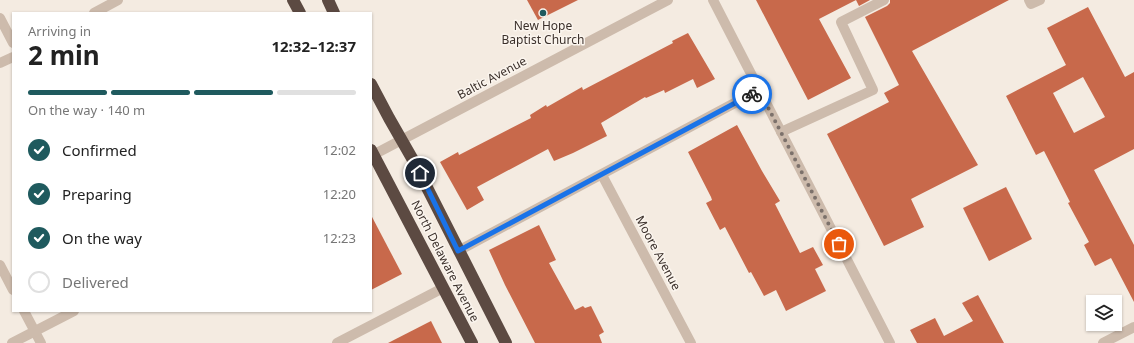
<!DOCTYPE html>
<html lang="en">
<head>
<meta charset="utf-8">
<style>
	body { margin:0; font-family:"Noto Sans",sans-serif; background:#f2f2f2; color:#222; height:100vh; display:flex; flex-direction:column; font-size:15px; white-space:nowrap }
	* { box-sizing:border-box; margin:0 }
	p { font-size:13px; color:#767676 }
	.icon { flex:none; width:22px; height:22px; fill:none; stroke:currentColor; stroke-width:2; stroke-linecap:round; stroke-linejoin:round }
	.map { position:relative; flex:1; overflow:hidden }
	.panel { position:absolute; left:12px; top:12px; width:360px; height:300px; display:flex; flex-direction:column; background:#fff; border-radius:0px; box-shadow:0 1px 3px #0004 }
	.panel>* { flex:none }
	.fabs { position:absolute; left:1086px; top:295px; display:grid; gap:8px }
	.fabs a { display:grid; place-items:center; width:36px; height:36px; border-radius:0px; background:#fff; box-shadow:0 1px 3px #0004; font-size:20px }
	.pin { position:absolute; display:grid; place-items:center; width:34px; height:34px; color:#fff; margin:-17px; border:2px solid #fff; border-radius:50%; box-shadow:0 1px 4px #0007 }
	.courier { position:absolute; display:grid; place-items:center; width:40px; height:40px; margin:-20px; border:3px solid #1a73e8; border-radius:50%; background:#fff; color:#222; box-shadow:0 1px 5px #0007 }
	.head em { font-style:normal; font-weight:700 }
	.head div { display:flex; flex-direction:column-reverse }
	.head { display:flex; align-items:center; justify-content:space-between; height:68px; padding:0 16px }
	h1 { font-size:26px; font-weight:700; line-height:30px }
	.bar { display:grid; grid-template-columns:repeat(4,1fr); gap:6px 4px; align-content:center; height:48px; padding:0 16px }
	.bar i { height:5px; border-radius:3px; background:#e0e0e0 }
	.bar .on { background:#1f5a5e }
	.bar p { grid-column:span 4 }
	ol { padding:0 16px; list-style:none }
	li { display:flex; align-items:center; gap:12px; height:44px }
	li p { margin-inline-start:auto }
	li .icon { padding:4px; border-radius:50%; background:#1f5a5e; color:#fff; stroke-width:4 }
	li:last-child { color:#767676 }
	li i { width:22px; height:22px; border:2px solid #e0e0e0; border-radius:50% }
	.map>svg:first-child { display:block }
	.building { fill:#c8694b; fill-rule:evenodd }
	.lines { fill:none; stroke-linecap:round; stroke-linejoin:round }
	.minor { stroke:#cdbbac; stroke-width:10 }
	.highway { stroke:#5c4a42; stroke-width:12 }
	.done { stroke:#7c716b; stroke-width:4; stroke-dasharray:0 7.2 }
	.route { stroke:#1a73e8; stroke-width:5 }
	.poi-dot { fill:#1f5a5e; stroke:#fbf5ee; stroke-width:1.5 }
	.labels { text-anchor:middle; stroke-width:3; stroke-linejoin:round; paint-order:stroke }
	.poi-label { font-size:12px; fill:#3b302b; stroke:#fbf5ee }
	.street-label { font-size:12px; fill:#3b302b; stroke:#fbf5ee }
</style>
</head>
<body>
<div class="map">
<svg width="1134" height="343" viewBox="0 0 1134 343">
	<rect width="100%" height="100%" fill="#f4ebe1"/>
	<g class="building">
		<polygon points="527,0 578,0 538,20"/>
		<polygon points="756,0 870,0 859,6 856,0 819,19 851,78 808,100"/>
		<polygon points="890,0 1009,0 912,51 978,165 911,199 924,227 884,246 827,134 889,102 884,93 899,85 865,17 887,6 890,3"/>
		<path d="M1088 7 1125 77 1134 72V149L1094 170 1134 245V302L1111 258 1095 266 1084 245 1089 242 1068 203 1070 202 1044 151 1036 155 1006 96 1066 65 1047 28ZM1083 77 1105 117 1074 133 1053 93Z"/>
		<polygon points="688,33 715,79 697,88 693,79 665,93 664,90 646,98 645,97 601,123 607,136 573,153 554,161 548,149 477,187 484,200 467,210 440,162 458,152 459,155 531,118 530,115 546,105 547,107 582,87 583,90 673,43 672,41"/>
		<polygon points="737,125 762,171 780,201 775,204 800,253 813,247 823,265 815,269 826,291 786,311 776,290 764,296 751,272 749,273 725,227 720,230 706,203 712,200 711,197 688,152"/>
		<polygon points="1006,187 1032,239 989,261 963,208"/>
		<polygon points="371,215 402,274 371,290"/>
		<polygon points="539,225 556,260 549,263 575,310 583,306 585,308 591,306 604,332 599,335 602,343 535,343 505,285 489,250"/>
		<polygon points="978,295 1004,343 917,343 910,330 935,318 944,336 973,321 962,303"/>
		<polygon points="431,321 442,343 388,343"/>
	</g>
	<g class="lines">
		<g class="minor">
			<polyline points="713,0 890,343"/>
			<polyline points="1029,0 1031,4 1040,0"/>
			<polyline points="94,13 118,0"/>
			<polyline points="0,18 13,43"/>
			<polyline points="0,63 13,57"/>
			<polyline points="781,132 873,90 841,22 884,0"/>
			<polyline points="371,156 668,0"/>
			<polyline points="602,175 691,343"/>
			<polyline points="458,251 759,90"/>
			<polyline points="0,265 13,290"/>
			<polyline points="24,311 41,343"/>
			<polyline points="12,343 74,311"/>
			<polyline points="337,343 443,288"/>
			<polyline points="1103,343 1134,327"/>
		</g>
		<g class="highway">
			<polyline points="293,0 300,13"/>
			<polyline points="328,0 334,13"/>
			<polyline points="371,84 389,118 413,160 506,343"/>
			<polyline points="371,150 472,343"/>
		</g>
	</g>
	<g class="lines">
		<polyline class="done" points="752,94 759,90 839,244"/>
		<polyline class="route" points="420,173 458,251 752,94"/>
	</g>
	<circle class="poi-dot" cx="543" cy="13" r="4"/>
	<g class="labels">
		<g class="poi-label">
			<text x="543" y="30">New Hope<tspan x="543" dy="14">Baptist Church</tspan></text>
		</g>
		<g class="street-label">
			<text transform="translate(492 78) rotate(-28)" y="4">Baltic Avenue</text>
			<text transform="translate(658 253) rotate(62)" y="4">Moore Avenue</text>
			<text transform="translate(445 261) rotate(63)" y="4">North Delaware Avenue</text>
		</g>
	</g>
</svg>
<div class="fabs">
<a><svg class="icon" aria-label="layers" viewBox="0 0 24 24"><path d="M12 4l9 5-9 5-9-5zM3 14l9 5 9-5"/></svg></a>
</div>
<div class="pin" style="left:839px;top:244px;background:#ea580c"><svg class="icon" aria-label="bag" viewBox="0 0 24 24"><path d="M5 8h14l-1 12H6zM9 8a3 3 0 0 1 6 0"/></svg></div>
<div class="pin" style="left:420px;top:173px;background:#1f2937"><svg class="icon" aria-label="home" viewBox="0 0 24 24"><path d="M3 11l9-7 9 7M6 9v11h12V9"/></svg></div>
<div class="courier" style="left:752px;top:94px"><svg class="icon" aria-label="bike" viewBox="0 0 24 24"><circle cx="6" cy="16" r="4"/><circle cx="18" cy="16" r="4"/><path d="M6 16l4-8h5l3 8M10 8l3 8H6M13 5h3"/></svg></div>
<section class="panel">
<div class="head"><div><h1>2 min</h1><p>Arriving in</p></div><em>12:32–12:37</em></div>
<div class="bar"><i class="on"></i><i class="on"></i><i class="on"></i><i></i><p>On the way · 140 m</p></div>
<ol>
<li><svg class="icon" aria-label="check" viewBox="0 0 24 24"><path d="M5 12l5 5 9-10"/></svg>Confirmed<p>12:02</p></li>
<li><svg class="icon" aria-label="check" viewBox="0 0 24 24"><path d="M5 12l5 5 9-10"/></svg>Preparing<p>12:20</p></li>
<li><svg class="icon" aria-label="check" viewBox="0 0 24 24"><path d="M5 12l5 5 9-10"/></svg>On the way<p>12:23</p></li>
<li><i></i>Delivered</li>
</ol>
</section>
</div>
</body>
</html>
